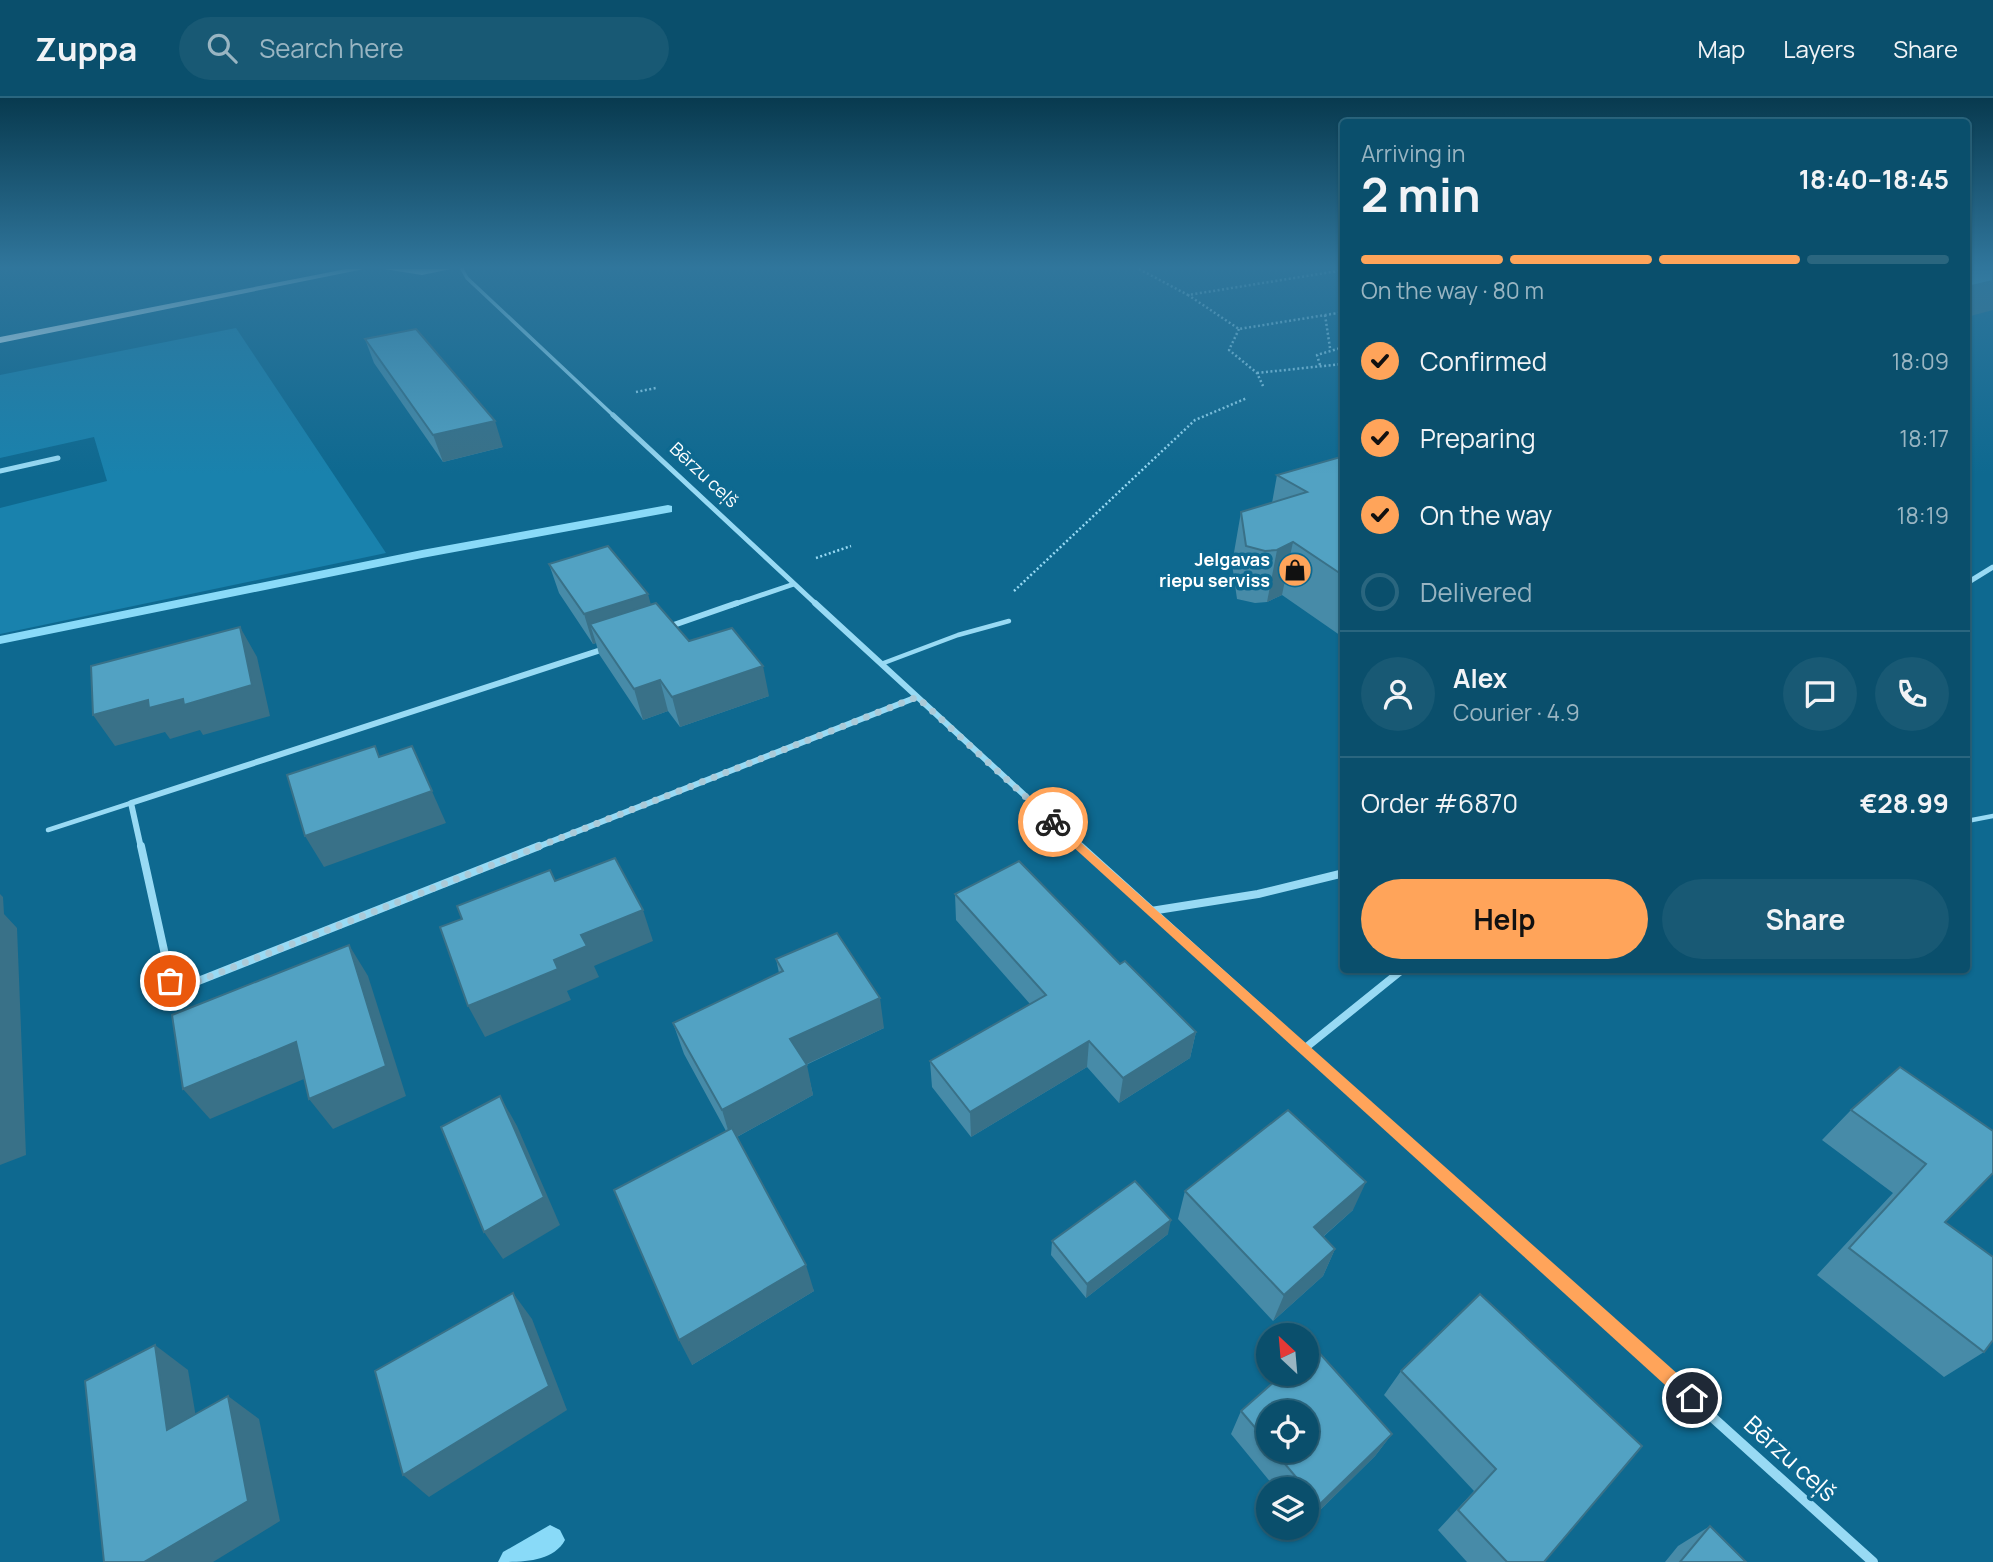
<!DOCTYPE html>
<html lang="en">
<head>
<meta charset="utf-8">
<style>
	body { margin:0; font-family:Manrope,sans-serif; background:#185974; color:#f1f3f6; height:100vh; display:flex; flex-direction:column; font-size:26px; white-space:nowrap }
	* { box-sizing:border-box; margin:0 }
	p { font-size:23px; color:#99b5c2 }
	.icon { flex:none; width:38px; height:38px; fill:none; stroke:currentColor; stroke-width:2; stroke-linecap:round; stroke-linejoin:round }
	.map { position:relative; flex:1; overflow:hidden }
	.drawer { position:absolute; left:1340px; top:21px; width:630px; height:854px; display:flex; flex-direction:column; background:#0a4f6c; border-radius:7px; box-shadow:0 2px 5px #0004,0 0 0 2px #2a667f }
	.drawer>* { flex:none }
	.needle { width:46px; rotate:334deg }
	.tools { position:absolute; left:1256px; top:1225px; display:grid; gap:14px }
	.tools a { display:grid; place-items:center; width:63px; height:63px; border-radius:50%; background:#0a4f6c; box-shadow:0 2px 5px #0004,0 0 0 2px #2a667f; font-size:35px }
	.pin { position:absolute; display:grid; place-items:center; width:60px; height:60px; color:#fff; margin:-30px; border:4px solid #fff; border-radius:50%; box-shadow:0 2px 7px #0007 }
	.courier { position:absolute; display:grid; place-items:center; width:70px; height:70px; margin:-35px; border:5px solid #ffa45a; border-radius:50%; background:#fff; color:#222; box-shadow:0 2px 9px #0007 }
	.overview em { font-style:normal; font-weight:700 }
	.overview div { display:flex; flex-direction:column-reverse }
	.overview { display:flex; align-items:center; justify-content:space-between; height:119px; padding:0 21px }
	h1 { font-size:46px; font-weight:700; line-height:52px }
	.bar { display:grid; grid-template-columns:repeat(4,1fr); gap:10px 7px; align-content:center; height:84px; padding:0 21px }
	.bar i { height:9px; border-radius:5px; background:#2a667f }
	.bar .current { background:#ffa45a }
	.bar p { grid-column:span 4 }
	.line { display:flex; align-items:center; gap:18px; padding:0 21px; border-top:2px solid #2a667f }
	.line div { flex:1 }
	.round { display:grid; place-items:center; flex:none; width:74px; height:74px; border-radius:37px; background:#185974 }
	ol { padding:0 21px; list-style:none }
	li { display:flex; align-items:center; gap:21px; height:77px }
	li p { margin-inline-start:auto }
	li .icon { padding:7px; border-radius:50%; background:#ffa45a; color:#111; stroke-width:4 }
	li:last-child { color:#99b5c2 }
	li i { width:38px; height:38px; border:4px solid #2a667f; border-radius:50% }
	.action { display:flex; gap:14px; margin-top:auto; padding:14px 21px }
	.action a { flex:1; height:80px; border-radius:42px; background:#ffa45a; color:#111; font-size:28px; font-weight:700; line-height:80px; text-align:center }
	.action a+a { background:#185974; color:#f1f3f6 }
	header { display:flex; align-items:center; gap:42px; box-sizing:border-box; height:98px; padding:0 35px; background:#0a4f6c; border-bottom:2px solid #2a667f }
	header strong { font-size:33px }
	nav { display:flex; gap:38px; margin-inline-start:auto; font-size:24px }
	.search { width:490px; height:63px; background:#185974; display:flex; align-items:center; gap:18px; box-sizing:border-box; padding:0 24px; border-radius:38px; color:#99b5c2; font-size:26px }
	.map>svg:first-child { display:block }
	.green { fill:#1982ad }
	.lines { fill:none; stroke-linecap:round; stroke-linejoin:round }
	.stream { fill:#89daf8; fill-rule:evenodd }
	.path { stroke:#98daf4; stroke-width:2.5; stroke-dasharray:2 2.5; stroke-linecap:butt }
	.service { stroke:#98daf4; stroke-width:4.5 }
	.minor-far4 { stroke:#98daf4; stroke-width:3.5 }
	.minor-far3 { stroke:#98daf4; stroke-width:5 }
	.minor-far2 { stroke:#98daf4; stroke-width:6 }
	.minor-far1 { stroke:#98daf4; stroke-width:8 }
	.minor { stroke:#98daf4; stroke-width:10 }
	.primary { fill:#e4f6ff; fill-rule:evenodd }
	.wall { fill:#478ba8; fill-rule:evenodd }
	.shaded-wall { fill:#397188 }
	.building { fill:#52a2c3; stroke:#397188; stroke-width:2 }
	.route { fill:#ffa45a }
	.done { stroke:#abcad8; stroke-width:7; stroke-dasharray:0 12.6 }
	.labels { text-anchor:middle; stroke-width:7; stroke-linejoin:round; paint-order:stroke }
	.far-street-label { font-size:18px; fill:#fff; stroke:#0e6990 }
	.far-poi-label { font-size:18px; font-weight:bold; fill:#fff; stroke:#0e6990; text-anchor:end }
	.near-street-label { font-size:24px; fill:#fff; stroke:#0e6990 }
</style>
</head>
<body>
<header>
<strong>Zuppa</strong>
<div class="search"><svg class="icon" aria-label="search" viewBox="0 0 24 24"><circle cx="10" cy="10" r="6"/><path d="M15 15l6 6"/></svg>Search here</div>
<nav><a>Map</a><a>Layers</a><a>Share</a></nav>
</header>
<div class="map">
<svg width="1993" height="1464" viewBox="0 0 1993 1464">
	<rect width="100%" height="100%" fill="#0e6990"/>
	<polygon class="green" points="236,230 386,455 0,536 0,410 107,383 94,339 0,360 0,277"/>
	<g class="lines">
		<g class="stream">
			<polygon points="668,407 672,408 672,414 422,460 0,546 0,538 422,452"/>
			<path d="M550 1427 560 1432 565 1442C553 1464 523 1464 498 1464L503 1454Z"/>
		</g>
		<g class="path">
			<polyline points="1139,171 1188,197"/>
			<polyline points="1344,172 1188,197 1239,231 1344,214"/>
			<polyline points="1325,217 1330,250"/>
			<polyline points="1239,231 1229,252 1257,275 1263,288"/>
			<polyline points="1344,258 1340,261 1344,267"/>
			<polyline points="1320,267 1317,257 1344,249"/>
			<polyline points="1257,275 1342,266"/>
			<polyline points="636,294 656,290"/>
			<polyline points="816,460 851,448"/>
			<polyline points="1014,493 1195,322 1247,300"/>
		</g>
		<g class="service">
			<polyline points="881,566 958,537 1009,523"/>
			<polyline points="1967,723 1993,718"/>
			<polyline points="48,732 131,705"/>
		</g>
		<polyline class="minor-far4" points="462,171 467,180 615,319"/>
		<g class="minor-far3">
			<polyline points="613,317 817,507"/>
			<polyline points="0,373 58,360"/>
			<polyline points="1967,485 1993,469"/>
			<polyline points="732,507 794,486"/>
		</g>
		<g class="minor-far2">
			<polyline points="815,505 1082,750"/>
			<polyline points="665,530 737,505"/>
			<polyline points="141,750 131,705 604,551"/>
			<polyline points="535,750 917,599"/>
		</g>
		<g class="minor-far1">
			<polyline points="141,748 173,893 539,748"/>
			<polyline points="1080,748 1428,1062"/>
			<polyline points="1151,813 1258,796 1344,775"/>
			<polyline points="1304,951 1402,872"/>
		</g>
		<polyline class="minor" points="1426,1061 1873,1464"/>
		<g class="primary">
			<polygon points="346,171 364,171 0,245 0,239"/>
			<polygon points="384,171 451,171 422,177"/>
		</g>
	</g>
	<g class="wall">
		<polygon points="365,241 503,349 443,364 374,265"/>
		<polygon points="1344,358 1344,540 1282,497 1267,504 1255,505 1237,501 1232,466 1241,414 1272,405 1277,377"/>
		<polygon points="549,466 651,507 689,543 769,598 680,629 668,613 643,622 599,556 596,545 593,546 559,495"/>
		<polygon points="955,796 1120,866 1196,934 1190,960 1119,1005 1087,969 971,1039 932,989 930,963 1030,906 956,822"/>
		<polygon points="776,861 884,930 806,967 813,997 737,1039 814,1193 692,1267 726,1033 684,956 673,925 779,875"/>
		<polygon points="1900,969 1984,1254 1944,1279 1817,1177 1893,1095 1822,1042 1851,1012"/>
		<polygon points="1185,1093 1353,1112 1323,1139 1335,1151 1323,1178 1273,1223 1178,1121"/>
		<polygon points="1168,1136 1086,1200 1051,1157 1052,1143"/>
		<polygon points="1480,1196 1544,1464 1467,1464 1438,1432 1474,1393 1384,1297 1401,1273"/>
		<path d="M1314 1249 1392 1336 1375 1358 1307 1425V1391H1276L1231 1336 1241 1313 1283 1276H1307V1255ZM1269 1314H1307V1353H1269Z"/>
		<polygon points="1710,1428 1746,1464 1665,1464 1678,1448"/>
	</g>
	<g class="shaded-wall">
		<polygon points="1993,183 1993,212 1967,219 1967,189"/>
		<polygon points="495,323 503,349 443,364 433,337"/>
		<polygon points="1293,444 1282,497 1267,504 1277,452"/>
		<polygon points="648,496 656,525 590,526 596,545 593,546 584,516"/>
		<polygon points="240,529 257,559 270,618 203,637 200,632 170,641 165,634 115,648 93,617"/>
		<polygon points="763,568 769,598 680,629 672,599"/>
		<polygon points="660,582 668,613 643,622 634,591"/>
		<polygon points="412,648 446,725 324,769 305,738"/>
		<polygon points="0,796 3,799 4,816 17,830 26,1057 0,1067"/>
		<polygon points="643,812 653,843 594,868 599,879 567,893 571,902 485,939 468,908 554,862 581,837"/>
		<polygon points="349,847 368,878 406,998 333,1031 309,1001"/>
		<polygon points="880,900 884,930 796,971 790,941"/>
		<polygon points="1196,934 1190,960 1119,1005 1123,980"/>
		<polygon points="1089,943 1087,969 971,1039 970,1014"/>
		<polygon points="296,944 318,975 210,1021 183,991"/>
		<polygon points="807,967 813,997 731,1042 722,1012"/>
		<polygon points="500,998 517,1028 560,1127 503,1161 484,1134"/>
		<polygon points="1366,1084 1353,1112 1302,1157 1314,1129"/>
		<polygon points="1171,1122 1168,1136 1086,1200 1087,1186"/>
		<polygon points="1335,1151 1323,1178 1273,1223 1284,1197"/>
		<polygon points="806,1167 814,1193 692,1267 679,1242"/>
		<polygon points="513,1195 532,1221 567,1312 429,1399 403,1377"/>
		<polygon points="155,1247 188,1272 202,1355 167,1332"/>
		<polygon points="228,1298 259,1321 280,1423 213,1464 144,1464"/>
		<polygon points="1392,1336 1375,1358 1307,1425 1319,1407"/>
	</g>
	<g class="building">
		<polygon points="1967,171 1993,171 1993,183 1967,189"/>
		<polygon points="416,231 495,323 433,337 365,241"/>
		<polygon points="1344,358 1344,478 1293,444 1277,452 1265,453 1246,448 1241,414 1307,394 1277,377"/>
		<polygon points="608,448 648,496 584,516 549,466"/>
		<polygon points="656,505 689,543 732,530 763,568 672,599 660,582 634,591 590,526"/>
		<polygon points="240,529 252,587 184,607 183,601 149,610 148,602 93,617 91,568"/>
		<polygon points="375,648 379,659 412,648 432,693 305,738 287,677"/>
		<polygon points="615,760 643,812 581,837 587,848 554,862 558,871 468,908 440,829 462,821 457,808 550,772 555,783"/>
		<polygon points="1019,763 1120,866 1125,863 1196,934 1123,980 1089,943 970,1014 930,963 1046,897 955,796"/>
		<polygon points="837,835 880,900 790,941 807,967 722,1012 673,925 783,873 776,861"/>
		<polygon points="349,847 386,968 309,1001 296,944 183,991 172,917"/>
		<polygon points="1900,969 1993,1033 1993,1075 1945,1124 1993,1159 1993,1242 1984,1254 1849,1150 1926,1066 1851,1012"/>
		<polygon points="500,998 544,1099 484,1134 441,1029"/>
		<polygon points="1288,1012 1366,1084 1314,1129 1335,1151 1284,1197 1185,1093"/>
		<polygon points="732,1030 806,1167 679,1242 614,1092"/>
		<polygon points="1135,1083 1171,1122 1087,1186 1052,1143"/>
		<polygon points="513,1195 549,1288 403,1377 375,1273"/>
		<polygon points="1480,1196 1642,1348 1544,1464 1507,1464 1458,1412 1496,1371 1401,1273"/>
		<polygon points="155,1247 167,1332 228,1298 248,1403 144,1464 104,1464 85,1283"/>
		<polygon points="1314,1249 1392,1336 1319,1407 1307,1393 1307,1391 1306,1391 1274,1353 1307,1353 1307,1314 1269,1314 1269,1346 1241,1313 1283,1276 1307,1276 1307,1255"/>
		<polygon points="1710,1428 1746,1464 1680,1464"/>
	</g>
	<linearGradient id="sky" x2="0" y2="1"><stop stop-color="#083a4f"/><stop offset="0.45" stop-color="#30769c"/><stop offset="1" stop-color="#30769c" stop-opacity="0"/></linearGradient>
	<rect width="1993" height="376" fill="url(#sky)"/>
	<polygon class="route" points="1053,720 1698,1294 1701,1300 1698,1306 1692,1309 1686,1306 1049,727 1049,721"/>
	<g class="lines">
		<polyline class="done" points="170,883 173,893 917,599 1053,724"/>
	</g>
	<defs>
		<g id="shop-disc" transform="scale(1.75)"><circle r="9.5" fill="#ffa45a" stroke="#0e6990"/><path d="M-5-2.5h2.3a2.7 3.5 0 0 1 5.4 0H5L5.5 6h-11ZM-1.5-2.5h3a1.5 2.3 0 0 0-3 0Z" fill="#111"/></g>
	</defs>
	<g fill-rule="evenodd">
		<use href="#shop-disc" x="1295" y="472"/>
	</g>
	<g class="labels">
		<g class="far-street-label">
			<text transform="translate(704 377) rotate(43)" y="6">Bērzu ceļš</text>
		</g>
		<g class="far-poi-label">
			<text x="1270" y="468">Jelgavas<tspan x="1270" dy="21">riepu serviss</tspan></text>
		</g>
		<g class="near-street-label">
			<text transform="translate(1790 1361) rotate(42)" y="8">Bērzu ceļš</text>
		</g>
	</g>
</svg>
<div class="tools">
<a><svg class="needle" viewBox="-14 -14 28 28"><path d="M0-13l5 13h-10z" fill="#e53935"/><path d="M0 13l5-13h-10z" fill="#99b5c2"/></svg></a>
<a><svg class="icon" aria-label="locate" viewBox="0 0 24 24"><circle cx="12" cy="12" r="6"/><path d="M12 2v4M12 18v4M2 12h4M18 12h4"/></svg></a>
<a><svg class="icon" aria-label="layers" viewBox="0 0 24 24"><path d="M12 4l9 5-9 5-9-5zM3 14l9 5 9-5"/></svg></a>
</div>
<div class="pin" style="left:170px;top:883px;background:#ea580c"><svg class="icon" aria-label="bag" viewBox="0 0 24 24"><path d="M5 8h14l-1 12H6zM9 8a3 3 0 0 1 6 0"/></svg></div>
<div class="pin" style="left:1692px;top:1300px;background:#1f2937"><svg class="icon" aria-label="home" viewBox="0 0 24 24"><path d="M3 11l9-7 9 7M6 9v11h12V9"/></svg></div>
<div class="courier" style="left:1053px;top:724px"><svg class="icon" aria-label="bike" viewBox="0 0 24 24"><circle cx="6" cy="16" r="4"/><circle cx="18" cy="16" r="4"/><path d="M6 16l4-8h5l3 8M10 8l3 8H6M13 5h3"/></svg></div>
<section class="drawer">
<div class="overview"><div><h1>2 min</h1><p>Arriving in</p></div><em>18:40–18:45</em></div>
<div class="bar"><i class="current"></i><i class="current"></i><i class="current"></i><i></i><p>On the way · 80 m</p></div>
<ol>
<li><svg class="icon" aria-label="check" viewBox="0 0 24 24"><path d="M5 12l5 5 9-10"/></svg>Confirmed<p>18:09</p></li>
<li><svg class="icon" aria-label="check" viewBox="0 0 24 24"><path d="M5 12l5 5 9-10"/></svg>Preparing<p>18:17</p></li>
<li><svg class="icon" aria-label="check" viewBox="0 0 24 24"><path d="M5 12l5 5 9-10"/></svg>On the way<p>18:19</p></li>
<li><i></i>Delivered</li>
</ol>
<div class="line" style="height:126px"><a class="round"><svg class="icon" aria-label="person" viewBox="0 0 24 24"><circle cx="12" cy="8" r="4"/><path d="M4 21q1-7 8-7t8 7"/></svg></a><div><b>Alex</b><p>Courier · 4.9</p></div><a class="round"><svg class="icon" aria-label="chat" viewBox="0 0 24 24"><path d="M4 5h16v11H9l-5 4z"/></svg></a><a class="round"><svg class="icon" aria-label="phone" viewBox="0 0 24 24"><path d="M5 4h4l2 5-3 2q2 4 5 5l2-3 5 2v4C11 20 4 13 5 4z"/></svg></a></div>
<div class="line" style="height:91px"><div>Order #6870</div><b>€28.99</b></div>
<div class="action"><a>Help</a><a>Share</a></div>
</section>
</div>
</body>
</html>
